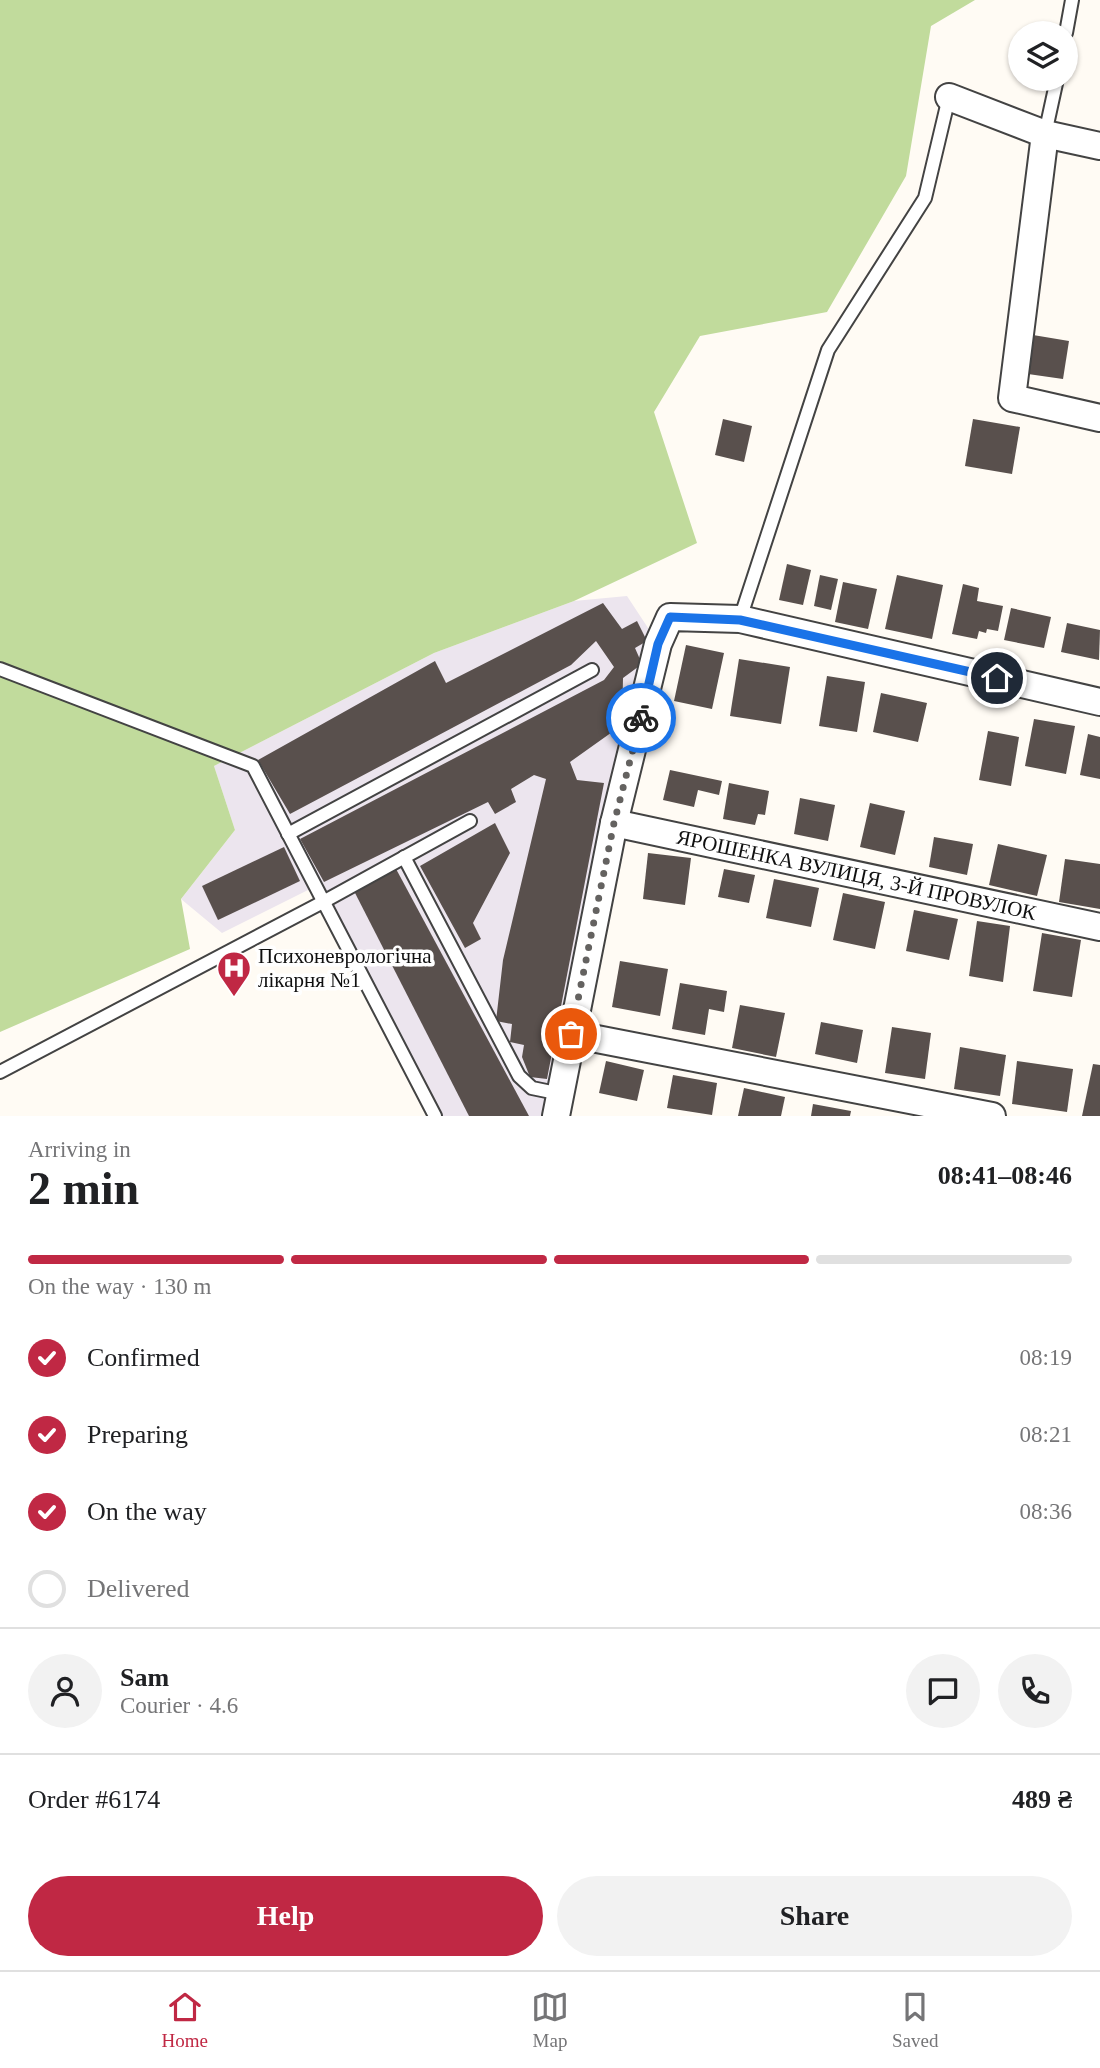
<!DOCTYPE html>
<html lang="en">
<head>
<meta charset="utf-8">
<style>
	body { margin:0; font-family:Georgia,serif; background:#f2f2f2; color:#202124; height:100vh; display:flex; flex-direction:column; font-size:26px; white-space:nowrap }
	* { box-sizing:border-box; margin:0 }
	p { font-size:23px; color:#757577 }
	.icon { flex:none; width:38px; height:38px; fill:none; stroke:currentColor; stroke-width:2; stroke-linecap:round; stroke-linejoin:round }
	.map { position:relative; height:1116px; overflow:hidden }
	.side { display:flex; flex-direction:column; background:#fff; flex:1 }
	.side>* { flex:none }
	.controls { position:absolute; left:1008px; top:21px; display:grid; gap:14px }
	.controls a { display:grid; place-items:center; width:70px; height:70px; border-radius:50%; background:#fff; box-shadow:0 2px 5px #0004; font-size:35px }
	.pin { position:absolute; display:grid; place-items:center; width:60px; height:60px; color:#fff; margin:-30px; border:4px solid #fff; border-radius:50%; box-shadow:0 2px 7px #0007 }
	.courier { position:absolute; display:grid; place-items:center; width:70px; height:70px; margin:-35px; border:5px solid #1a73e8; border-radius:50%; background:#fff; color:#222; box-shadow:0 2px 9px #0007 }
	.headline em { font-style:normal; font-weight:600 }
	.headline div { display:flex; flex-direction:column-reverse }
	.headline { display:flex; align-items:center; justify-content:space-between; height:119px; padding:0 28px }
	h1 { font-size:46px; font-weight:600; line-height:52px }
	.bar { display:grid; grid-template-columns:repeat(4,1fr); gap:10px 7px; align-content:center; height:84px; padding:0 28px }
	.bar i { height:9px; border-radius:5px; background:#e0e0e0 }
	.bar .selected { background:#c02844 }
	.bar p { grid-column:span 4 }
	.line { display:flex; align-items:center; gap:18px; padding:0 28px; border-top:2px solid #e0e0e0 }
	.line div { flex:1 }
	.round { display:grid; place-items:center; flex:none; width:74px; height:74px; border-radius:37px; background:#f2f2f2 }
	ol { padding:0 28px; list-style:none }
	li { display:flex; align-items:center; gap:21px; height:77px }
	li p { margin-inline-start:auto }
	li .icon { padding:7px; border-radius:50%; background:#c02844; color:#fff; stroke-width:4 }
	li:last-child { color:#757577 }
	li i { width:38px; height:38px; border:4px solid #e0e0e0; border-radius:50% }
	.action { display:flex; gap:14px; margin-top:auto; padding:14px 28px }
	.action a { flex:1; height:80px; border-radius:42px; background:#c02844; color:#fff; font-size:28px; font-weight:600; line-height:80px; text-align:center }
	.action a+a { background:#f2f2f2; color:#202124 }
	.tabs { display:flex; justify-content:space-around; align-items:center; height:98px; border-top:2px solid #e0e0e0; background:#fff; font-size:19px; color:#757577 }
	.tabs a { display:grid; justify-items:center; gap:4px }
	.tabs .selected { color:#c02844 }
	.map>svg:first-child { display:block }
	.industrial { fill:#ece5ee }
	.forest { fill:#c1db9c }
	.building { fill:#59504d }
	.lines { fill:none; stroke-linecap:round; stroke-linejoin:round }
	.lane-casing { stroke:#434343; stroke-width:16 }
	.street-casing { stroke:#434343; stroke-width:30 }
	.lane { stroke:#fff; stroke-width:12 }
	.street { stroke:#fff; stroke-width:26 }
	.done { stroke:#646260; stroke-width:7; stroke-dasharray:0 12.6 }
	.route { stroke:#1a73e8; stroke-width:9 }
	.labels { text-anchor:middle; stroke-width:7; stroke-linejoin:round; paint-order:stroke }
	.street-label { font-size:21px; fill:#101010; stroke:#fff }
	.poi-label { font-size:21px; fill:#101010; stroke:#fff; text-anchor:start }
</style>
</head>
<body>
<div class="map">
<svg width="1100" height="1116" viewBox="0 0 1100 1116">
	<rect width="100%" height="100%" fill="#fffbf4"/>
	<polygon class="industrial" points="627,596 652,634 644,686 613,767 546,1116 440,1116 320,884 222,933 181,899 235,830 214,766 434,653 574,601"/>
	<polygon class="forest" points="0,0 975,0 931,26 906,176 827,312 700,336 654,412 697,543 574,601 434,653 214,766 235,830 181,899 190,949 0,1032"/>
	<g class="building">
		<polygon points="1033,335 1069,341 1063,379 1028,374"/>
		<polygon points="723,419 752,426 744,462 715,455"/>
		<polygon points="973,419 1020,427 1012,474 965,466"/>
		<polygon points="787,564 811,570 803,605 779,600"/>
		<polygon points="820,575 838,579 831,610 814,606"/>
		<polygon points="897,575 943,585 932,639 885,629"/>
		<polygon points="843,582 877,589 868,629 835,622"/>
		<polygon points="963,584 979,588 977,601 1003,606 998,631 987,629 986,633 979,631 977,639 952,634"/>
		<polygon points="603,603 622,629 637,621 647,641 635,648 642,664 623,678 622,725 570,762 577,780 604,783 547,1079 530,1077 522,1057 524,1045 510,1042 512,1024 496,1021 503,960 546,779 534,775 511,789 516,802 495,814 488,802 324,882 300,839 604,680 614,667 596,641 571,665 290,814 258,760 435,661 446,683"/>
		<polygon points="1011,608 1051,617 1044,648 1004,640"/>
		<polygon points="1067,623 1100,630 1099,660 1061,652"/>
		<polygon points="686,645 724,653 712,709 674,701"/>
		<polygon points="739,659 790,667 781,724 730,716"/>
		<polygon points="827,676 865,682 857,732 819,726"/>
		<polygon points="881,693 927,703 918,742 873,732"/>
		<polygon points="1034,719 1075,726 1066,774 1025,766"/>
		<polygon points="988,731 1019,737 1011,786 979,780"/>
		<polygon points="1088,734 1100,737 1100,779 1080,775"/>
		<polygon points="670,770 722,781 719,795 698,790 694,807 663,800"/>
		<polygon points="729,783 769,791 765,815 758,814 755,825 723,819"/>
		<polygon points="800,798 835,805 828,841 794,834"/>
		<polygon points="870,803 905,811 895,855 860,847"/>
		<polygon points="495,823 510,853 473,923 481,939 465,948 420,866"/>
		<polygon points="934,837 973,844 967,875 929,867"/>
		<polygon points="998,844 1047,855 1037,896 989,885"/>
		<polygon points="284,847 300,881 218,920 202,886"/>
		<polygon points="648,853 691,858 685,905 643,899"/>
		<polygon points="1065,859 1100,864 1100,909 1059,902"/>
		<polygon points="395,867 529,1116 469,1116 354,891"/>
		<polygon points="724,869 755,875 749,903 718,897"/>
		<polygon points="774,879 819,888 811,927 766,918"/>
		<polygon points="843,893 885,902 875,949 833,940"/>
		<polygon points="914,910 958,919 949,960 906,951"/>
		<polygon points="977,921 1010,926 1003,982 969,976"/>
		<polygon points="1042,933 1081,940 1072,997 1033,991"/>
		<polygon points="620,961 668,969 660,1016 612,1007"/>
		<polygon points="680,983 727,991 724,1012 709,1009 705,1035 672,1029"/>
		<polygon points="740,1005 785,1013 776,1057 732,1048"/>
		<polygon points="821,1022 863,1030 857,1063 815,1054"/>
		<polygon points="892,1027 931,1033 925,1079 885,1073"/>
		<polygon points="960,1047 1006,1055 1000,1096 954,1089"/>
		<polygon points="606,1061 644,1070 637,1101 599,1093"/>
		<polygon points="1017,1061 1073,1069 1067,1112 1012,1104"/>
		<polygon points="1093,1064 1100,1065 1100,1116 1082,1116"/>
		<polygon points="673,1075 717,1083 712,1115 667,1108"/>
		<polygon points="744,1088 785,1097 781,1116 738,1116"/>
		<polygon points="813,1104 851,1111 850,1116 811,1116"/>
	</g>
	<g class="lines">
		<g class="lane-casing">
			<g id="lane">
				<polyline points="1066,33 1072,0"/>
				<polyline points="1045,134 1057,79"/>
				<polyline points="740,619 828,350 925,198 949,97"/>
				<polyline points="0,669 253,766 435,1116"/>
				<polyline points="288,834 592,670"/>
				<polyline points="404,857 519,1076 532,1088 561,1094"/>
				<polyline points="0,1072 323,902 470,821"/>
			</g>
		</g>
		<g class="street-casing">
			<g id="street">
				<polyline points="949,97 1045,134 1100,146"/>
				<polyline points="1045,134 1012,398 1100,418"/>
				<path id="s1" d="M614 823 1100 927"/>
				<polyline points="571,1034 992,1116"/>
				<polyline points="556,1116 614,823 658,644 670,617 740,619 1100,702"/>
			</g>
		</g>
		<use href="#lane" class="lane"/>
		<use href="#street" class="street"/>
	</g>
	<g class="lines">
		<polyline class="done" points="571,1034 614,823 641,718"/>
		<polyline class="route" points="641,718 658,644 670,617 740,620 997,678"/>
	</g>
	<defs>
		<g id="hospital-pin" transform="scale(1.75)"><path d="M0 17L-7.5 6A9.5 9.5 0 1 1 7.5 6Z" fill="#c02844" stroke="#fff"/><path d="M-5-5h3v3.5h4V-5h3V5h-3V1.5h-4V5h-3Z" fill="#fff"/></g>
	</defs>
	<g fill-rule="evenodd">
		<use href="#hospital-pin" x="234" y="968"/>
	</g>
	<g class="labels">
		<g class="street-label">
			<text dy="7" stroke="none"><textPath href="#s1" startOffset="248">ЯРОШЕНКА ВУЛИЦЯ, 3-Й ПРОВУЛОК</textPath></text>
		</g>
		<g class="poi-label">
			<text x="258" y="963">Психоневрологічна<tspan x="258" dy="24">лікарня №1</tspan></text>
		</g>
	</g>
</svg>
<div class="controls">
<a><svg class="icon" aria-label="layers" viewBox="0 0 24 24"><path d="M12 4l9 5-9 5-9-5zM3 14l9 5 9-5"/></svg></a>
</div>
<div class="pin" style="left:571px;top:1034px;background:#ea580c"><svg class="icon" aria-label="bag" viewBox="0 0 24 24"><path d="M5 8h14l-1 12H6zM9 8a3 3 0 0 1 6 0"/></svg></div>
<div class="pin" style="left:997px;top:678px;background:#1f2937"><svg class="icon" aria-label="home" viewBox="0 0 24 24"><path d="M3 11l9-7 9 7M6 9v11h12V9"/></svg></div>
<div class="courier" style="left:641px;top:718px"><svg class="icon" aria-label="bike" viewBox="0 0 24 24"><circle cx="6" cy="16" r="4"/><circle cx="18" cy="16" r="4"/><path d="M6 16l4-8h5l3 8M10 8l3 8H6M13 5h3"/></svg></div>
</div>
<section class="side">
<div class="headline"><div><h1>2 min</h1><p>Arriving in</p></div><em>08:41–08:46</em></div>
<div class="bar"><i class="selected"></i><i class="selected"></i><i class="selected"></i><i></i><p>On the way · 130 m</p></div>
<ol>
<li><svg class="icon" aria-label="check" viewBox="0 0 24 24"><path d="M5 12l5 5 9-10"/></svg>Confirmed<p>08:19</p></li>
<li><svg class="icon" aria-label="check" viewBox="0 0 24 24"><path d="M5 12l5 5 9-10"/></svg>Preparing<p>08:21</p></li>
<li><svg class="icon" aria-label="check" viewBox="0 0 24 24"><path d="M5 12l5 5 9-10"/></svg>On the way<p>08:36</p></li>
<li><i></i>Delivered</li>
</ol>
<div class="line" style="height:126px"><a class="round"><svg class="icon" aria-label="person" viewBox="0 0 24 24"><circle cx="12" cy="8" r="4"/><path d="M4 21q1-7 8-7t8 7"/></svg></a><div><b>Sam</b><p>Courier · 4.6</p></div><a class="round"><svg class="icon" aria-label="chat" viewBox="0 0 24 24"><path d="M4 5h16v11H9l-5 4z"/></svg></a><a class="round"><svg class="icon" aria-label="phone" viewBox="0 0 24 24"><path d="M5 4h4l2 5-3 2q2 4 5 5l2-3 5 2v4C11 20 4 13 5 4z"/></svg></a></div>
<div class="line" style="height:91px"><div>Order #6174</div><b>489 ₴</b></div>
<div class="action"><a>Help</a><a>Share</a></div>
</section>
<nav class="tabs">
<a class="selected"><svg class="icon" aria-label="home" viewBox="0 0 24 24"><path d="M3 11l9-7 9 7M6 9v11h12V9"/></svg>Home</a>
<a><svg class="icon" aria-label="map" viewBox="0 0 24 24"><path d="M3 6l6-2 6 2 6-2v14l-6 2-6-2-6 2zM9 4v14M15 6v14"/></svg>Map</a>
<a><svg class="icon" aria-label="saved" viewBox="0 0 24 24"><path d="M7 4h10v16l-5-4-5 4z"/></svg>Saved</a>
</nav>
</body>
</html>
